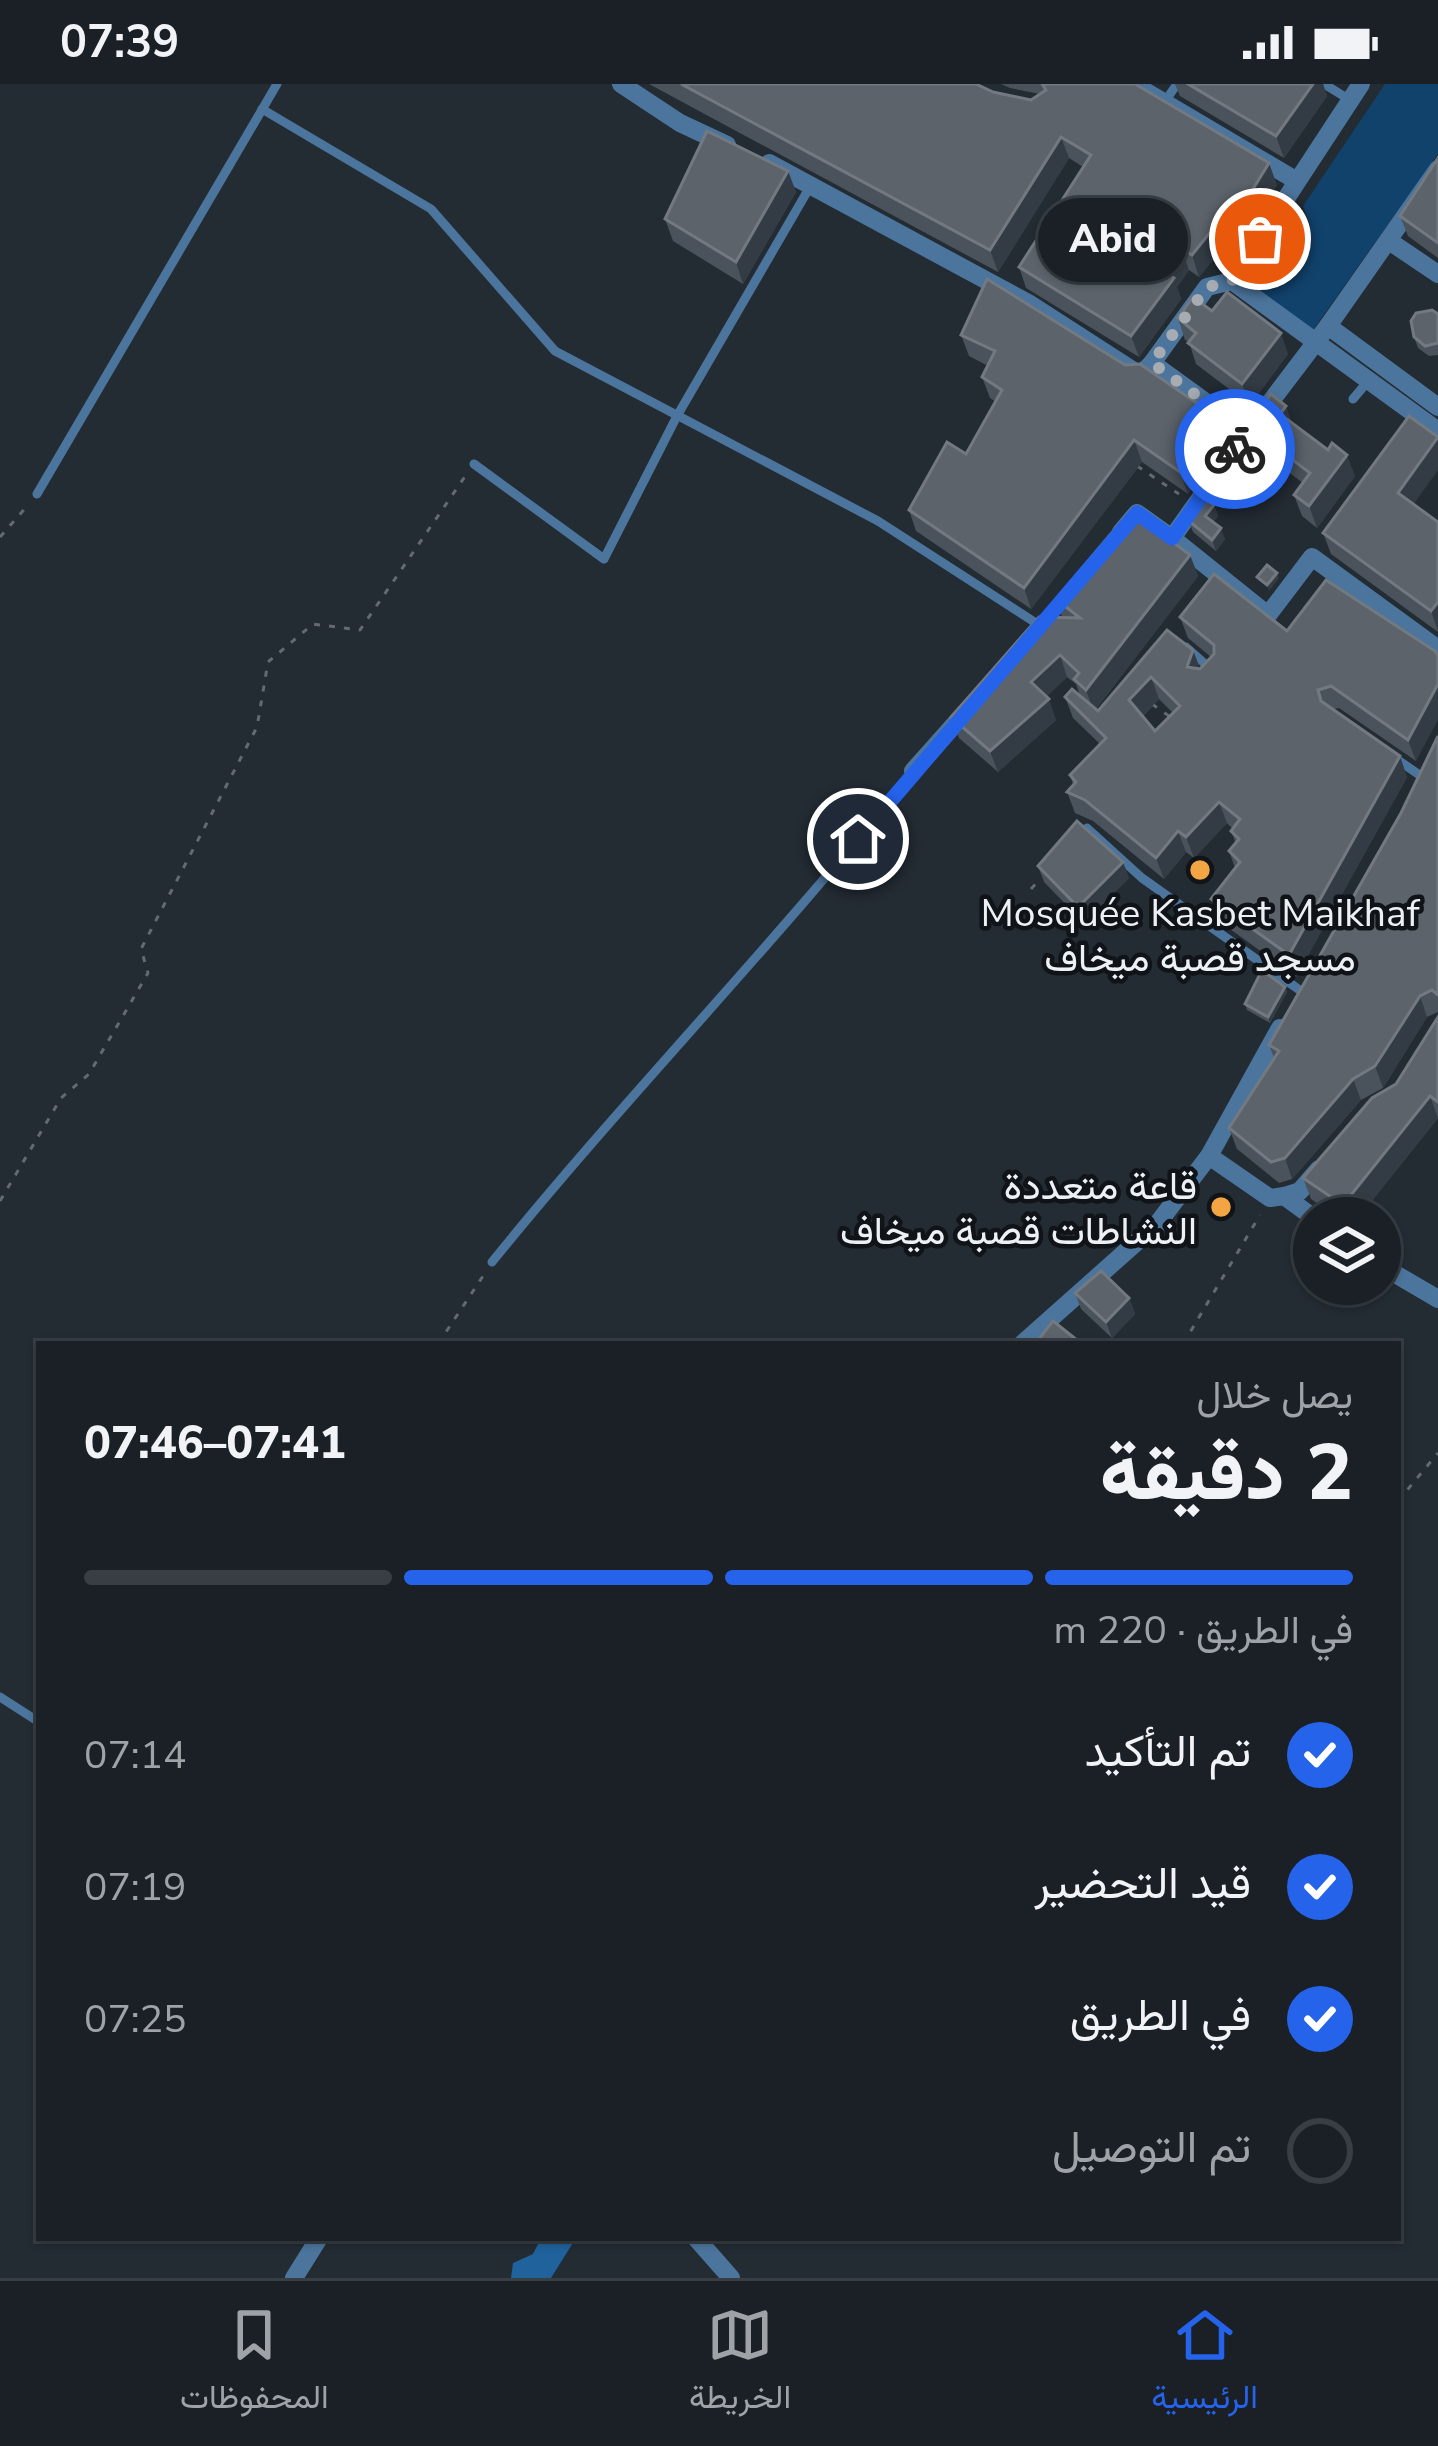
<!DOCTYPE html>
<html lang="ar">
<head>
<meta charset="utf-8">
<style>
	body { margin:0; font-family:"Nunito Sans",Vazirmatn,sans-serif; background:#23282e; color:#f1f3f6; direction:rtl; height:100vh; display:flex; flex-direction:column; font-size:45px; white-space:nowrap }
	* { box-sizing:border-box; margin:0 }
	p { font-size:39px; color:#9fa3a7 }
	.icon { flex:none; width:66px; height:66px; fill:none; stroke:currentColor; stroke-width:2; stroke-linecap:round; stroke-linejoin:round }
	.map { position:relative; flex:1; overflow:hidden; direction:ltr }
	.side { position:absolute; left:36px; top:1257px; width:1365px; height:900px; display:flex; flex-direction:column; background:#1a2026; border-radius:0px; box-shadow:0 3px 9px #0004,0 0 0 3px #383e43; direction:rtl }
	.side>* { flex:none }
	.buttons { position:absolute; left:1293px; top:1113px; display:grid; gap:24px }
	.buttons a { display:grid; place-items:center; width:108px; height:108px; border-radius:50%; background:#1a2026; box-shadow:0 3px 9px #0004,0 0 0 3px #383e43; font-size:60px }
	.pin { position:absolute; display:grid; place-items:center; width:102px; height:102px; color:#fff; margin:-51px; border:6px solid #fff; border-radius:50%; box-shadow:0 3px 12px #0007 }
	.courier { position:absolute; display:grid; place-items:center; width:120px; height:120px; margin:-60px; border:9px solid #2563eb; border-radius:50%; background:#fff; color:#222; box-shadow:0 3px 15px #0007 }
	.bubble { position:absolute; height:84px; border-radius:42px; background:#1a2026; box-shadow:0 3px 9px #0004,0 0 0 3px #383e43; font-size:39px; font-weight:800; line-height:84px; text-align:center; direction:rtl }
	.head em { font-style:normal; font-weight:800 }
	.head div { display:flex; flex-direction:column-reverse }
	.head { display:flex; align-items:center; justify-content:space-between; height:204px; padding:0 48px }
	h1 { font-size:78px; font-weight:800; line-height:90px }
	.bar { display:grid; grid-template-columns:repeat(4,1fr); gap:18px 12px; align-content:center; height:144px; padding:0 48px }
	.bar i { height:15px; border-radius:9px; background:#383e43 }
	.bar .active { background:#2563eb }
	.bar p { grid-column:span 4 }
	ol { padding:0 48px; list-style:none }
	li { display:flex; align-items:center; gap:36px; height:132px }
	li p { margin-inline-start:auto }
	li .icon { padding:12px; border-radius:50%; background:#2563eb; color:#fff; stroke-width:4 }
	li:last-child { color:#9fa3a7 }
	li i { width:66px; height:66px; border:6px solid #383e43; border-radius:50% }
	.status { display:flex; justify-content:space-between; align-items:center; height:84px; padding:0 60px; background:#1a2026; direction:ltr }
	.status svg { height:33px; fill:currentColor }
	.tab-bar { display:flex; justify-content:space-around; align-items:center; height:168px; border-top:3px solid #383e43; background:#1a2026; font-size:33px; color:#9fa3a7 }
	.tab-bar a { display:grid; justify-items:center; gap:6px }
	.tab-bar .active { color:#2563eb }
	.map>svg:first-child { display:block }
	.green { fill:#11426c }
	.forest { fill:#20629c }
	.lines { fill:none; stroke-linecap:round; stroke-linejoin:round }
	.path { stroke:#636a71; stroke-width:3; stroke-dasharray:6 9; stroke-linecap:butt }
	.lane { stroke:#4c759d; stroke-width:9 }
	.street { stroke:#4c759d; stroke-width:18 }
	.wall { fill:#4a525b; fill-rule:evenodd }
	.shaded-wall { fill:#333b44 }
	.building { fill:#5c636b; stroke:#727981; stroke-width:3; fill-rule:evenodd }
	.done { stroke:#a6acb2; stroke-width:12; stroke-dasharray:0 21.6 }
	.route { stroke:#2563eb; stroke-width:15 }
	.poi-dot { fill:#f2a542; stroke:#101317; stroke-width:4.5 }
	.labels { text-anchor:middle; stroke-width:9; stroke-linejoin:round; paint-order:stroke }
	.poi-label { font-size:39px; fill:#ecf1f6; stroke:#101317 }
</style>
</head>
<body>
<div class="status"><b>07:39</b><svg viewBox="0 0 49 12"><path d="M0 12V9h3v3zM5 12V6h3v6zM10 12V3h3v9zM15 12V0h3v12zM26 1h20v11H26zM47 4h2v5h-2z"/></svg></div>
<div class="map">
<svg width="1438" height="2194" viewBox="0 0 1438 2194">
	<rect width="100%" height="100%" fill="#232b33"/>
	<polygon class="green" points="1385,0 1438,0 1438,70 1313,246 1255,203 1255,197 1263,193 1271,197 1310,141 1303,122"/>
	<polygon class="forest" points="541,2154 576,2154 551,2194 511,2194 513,2179 533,2170"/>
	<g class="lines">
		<g class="path">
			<polyline points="1137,382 1179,410"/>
			<polyline points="0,453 28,421"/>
			<polyline points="1152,620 1169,632"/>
			<polyline points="1031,805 1041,794"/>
			<polyline points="0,1117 61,1014 89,990 148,889 141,865 257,643 268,578 313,540 360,546 466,391"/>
			<polyline points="438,1260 485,1189"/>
			<polyline points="1183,1260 1260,1131"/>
			<polyline points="1398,1417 1438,1369"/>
		</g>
		<g class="lane">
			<polyline points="1324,0 1350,16"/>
			<polyline points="1166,16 1177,0"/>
			<polyline points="262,25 431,125 555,267 878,437 1039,541"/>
			<polyline points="1353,315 1369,296"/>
			<polyline points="474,380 604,475 677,332 811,101"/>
			<polyline points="37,410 277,0"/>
			<polyline points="1186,563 1213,587"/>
			<polyline points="1392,672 1421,692"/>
			<polyline points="1087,744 1142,794 1301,907"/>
			<path d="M492 1178C628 1010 779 856 913 687"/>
			<polyline points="0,1613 39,1638"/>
		</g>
		<g class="street">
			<polyline points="621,0 680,39 727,61"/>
			<polyline points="1133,0 1297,97"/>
			<polyline points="769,79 1030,220 1140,291 1152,279"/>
			<polyline points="1438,85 1328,242 1438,323"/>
			<polyline points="1389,157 1438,190"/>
			<polyline points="1232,197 1438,347"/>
			<polyline points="1232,197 1207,203 1152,279 1247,348"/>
			<polyline points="1232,197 1361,0"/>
			<polyline points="1262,329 1328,242"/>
			<polyline points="1121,448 1137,429 1172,454 1245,351"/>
			<polyline points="1172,454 1268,531 1312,473 1438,565"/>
			<polyline points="913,687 970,623"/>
			<polyline points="1209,1072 1270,1114 1284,1112 1314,1134"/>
			<polyline points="1284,1112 1300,1107 1319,1085"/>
			<polyline points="1380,1181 1438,1215"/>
			<polyline points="1022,1260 1158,1139 1209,1072 1280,944"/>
			<polyline points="696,2154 731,2194"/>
			<polyline points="294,2194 319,2154"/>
		</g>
	</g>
	<g class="wall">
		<polygon points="649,0 976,0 993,8 1031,16 1040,10 1010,4 1001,0 1135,0 1277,101 1251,142 1244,138 1199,193 1189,186 1177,203 1181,215 1139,273 1026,204 1019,183 1083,83 1069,74 998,188"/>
		<polygon points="1175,0 1323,0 1327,12 1284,74 1180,12"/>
		<polygon points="1438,74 1438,174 1408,152 1400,132"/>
		<polygon points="788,87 796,108 743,200 673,157 665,135"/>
		<polygon points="1212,227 1288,270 1250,321 1196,280 1189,258 1185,256 1178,234"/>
		<polygon points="1438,230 1438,271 1429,272 1418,264 1414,253"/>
		<polygon points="961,251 1125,281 1217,333 1225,354 1188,410 1142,378 1031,525 916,447 909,426 966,370 996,318 990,314 982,293 988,282 969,272"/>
		<polygon points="1292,338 1328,366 1355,392 1317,444 1302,432 1294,411 1303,399 1271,375 1255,396 1240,385 1232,363"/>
		<polygon points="1414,420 1438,438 1438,548 1331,470 1323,449"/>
		<polygon points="1214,421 1218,432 1213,438 1225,455 1216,467 1193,448 1189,437"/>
		<path d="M1190 471 1198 492 1096 625 1098 627 1167 546 1200 585 1211 573 1188 554 1180 533 1435 567 1416 677 1339 624 1333 625 1407 693 1296 893 1219 837 1211 815 1235 784 1229 767 1236 760 1231 747 1233 745 1227 739 1194 774 1186 768 1164 795 1093 737 1075 729 1067 708 1073 701 1070 691 1100 660 1073 634 1065 613 1080 612 1076 600 1067 593 1046 613 1056 636 998 688 959 654 951 633 1062 533 1056 515ZM1159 615 1173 629 1155 647 1143 632Z"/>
		<polygon points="1438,652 1438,928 1427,933 1383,1004 1361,1016 1292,1095 1279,1099 1237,1065 1229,1044 1274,974 1269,961 1401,729"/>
		<polygon points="1038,782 1129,794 1084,839 1044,798"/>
		<polygon points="1285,903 1287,908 1270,939 1247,926 1245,920"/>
		<polygon points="1438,933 1438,1034 1358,1134 1339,1134 1311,1115 1303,1094 1396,1000"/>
		<polygon points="1075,1209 1129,1214 1135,1230 1112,1254 1081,1225"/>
	</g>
	<g class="shaded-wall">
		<polygon points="1313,0 1323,0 1327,12 1284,74 1276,52"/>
		<polygon points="1061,53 1069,74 998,188 990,166"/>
		<polygon points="1269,79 1277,101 1251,142 1243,121"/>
		<polygon points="788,87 796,108 743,200 736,178"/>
		<polygon points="1236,116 1244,138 1199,193 1192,171"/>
		<polygon points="1181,164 1189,186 1177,203 1181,215 1139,273 1131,252 1165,187"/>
		<polygon points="1281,249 1288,270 1250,321 1242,300"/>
		<polygon points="1286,322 1294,344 1280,330"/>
		<polygon points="1217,333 1225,354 1188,410 1180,388"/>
		<polygon points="1263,353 1271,375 1255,396 1247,374"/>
		<polygon points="1438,354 1438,386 1406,431 1398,409"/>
		<polygon points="1134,356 1142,378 1031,525 1024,504"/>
		<polygon points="1347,371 1355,392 1317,444 1309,422"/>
		<polygon points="1214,421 1218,432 1209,443 1205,432"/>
		<polygon points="1221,444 1225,455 1216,467 1212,456"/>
		<polygon points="1190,471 1198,492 1094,628 1086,606"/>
		<polygon points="1277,489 1279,494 1269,507 1267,501"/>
		<polygon points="1438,518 1438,547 1431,527"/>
		<polygon points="1193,566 1201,587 1187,583"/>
		<polygon points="1060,571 1067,593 1039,620 1031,598"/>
		<polygon points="1151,593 1159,615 1137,637 1129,616"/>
		<polygon points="1438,600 1438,636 1416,677 1408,656"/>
		<polygon points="1049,615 1056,636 998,688 990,667"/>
		<polygon points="1400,672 1407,693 1296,893 1289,871"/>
		<polygon points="1219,718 1227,739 1194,774 1186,753"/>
		<polygon points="1178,747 1186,768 1164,795 1156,774"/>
		<polygon points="1123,778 1129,794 1084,839 1078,823"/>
		<polygon points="1285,903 1287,908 1270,939 1268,933"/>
		<polygon points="1420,912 1427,933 1383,1004 1375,982"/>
		<polygon points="1353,995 1361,1016 1292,1095 1285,1074"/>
		<polygon points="1430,1012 1438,1034 1358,1134 1348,1134 1343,1121"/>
		<polygon points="1129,1214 1135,1230 1112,1254 1106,1238"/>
	</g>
	<g class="building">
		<polygon points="681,0 976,0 993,8 1031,16 1046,6 1042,0 1135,0 1269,79 1243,121 1236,116 1192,171 1181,164 1165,187 1174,194 1131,252 1019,183 1091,71 1061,53 990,166"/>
		<polygon points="1188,0 1313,0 1276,52"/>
		<polygon points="707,47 788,87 736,178 665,135"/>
		<polygon points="1438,74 1438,159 1400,132"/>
		<polygon points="987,195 1125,281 1140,280 1217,333 1180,388 1134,356 1024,504 909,426 947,358 966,370 1002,306 982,293 995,267 961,251"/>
		<polygon points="1227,208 1281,249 1242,300 1188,259 1196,249 1178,234 1193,213 1212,227"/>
		<polygon points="1432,226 1438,230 1438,259 1425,262 1414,253 1411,237 1416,229"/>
		<polygon points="1271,310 1286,322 1280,330 1328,366 1332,359 1347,371 1309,422 1294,411 1310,389 1263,353 1247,374 1232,363"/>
		<polygon points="1409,332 1438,353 1398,409 1438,438 1438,518 1431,527 1323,449"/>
		<polygon points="1206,415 1214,421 1205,432 1221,444 1212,456 1189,437"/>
		<polygon points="1131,426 1190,471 1086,606 1074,595 1079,589 1060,571 1031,598 1049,615 990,667 951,633 1039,533 1080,534 1056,515"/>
		<polygon points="1267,481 1277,489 1267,501 1257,493"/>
		<path d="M1214 490 1287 547 1326 496 1435 567 1438 571V600L1408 656 1331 602 1318 606 1321 617 1400 672 1289 871 1211 815 1240 778 1229 767 1239 755 1231 747 1240 735 1219 718 1186 753 1178 747 1156 774 1085 716 1067 708 1076 698 1070 691 1106 654 1065 613 1072 605 1098 627 1167 546 1193 566 1187 583 1200 585 1214 570V561L1180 533ZM1151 593 1180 622 1155 647 1129 616Z"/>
		<polygon points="1438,652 1438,911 1432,906 1420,912 1375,982 1353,995 1285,1074 1271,1078 1229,1044 1279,967 1269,961 1401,729"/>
		<polygon points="1077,737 1123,778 1078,823 1038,782"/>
		<polygon points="1262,886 1285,903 1268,933 1245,920"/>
		<polygon points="1438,933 1438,1018 1430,1012 1343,1121 1303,1094 1372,1014 1396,1000"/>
		<polygon points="1101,1187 1129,1214 1106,1238 1075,1209"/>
		<polygon points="1053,1237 1082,1260 1035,1260"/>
	</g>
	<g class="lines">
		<polyline class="done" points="1235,365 1247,348 1152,279 1207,203 1232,197 1260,155"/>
		<polyline class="route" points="858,755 1137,429 1172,454 1235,365"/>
	</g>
	<g class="poi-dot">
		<circle cx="1200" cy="786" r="12"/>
		<circle cx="1221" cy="1123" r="12"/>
	</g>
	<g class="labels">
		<g class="poi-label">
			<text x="1200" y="842">Mosquée Kasbet Maikhaf<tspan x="1200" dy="45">مسجد قصبة ميخاف</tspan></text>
			<text x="1197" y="1115" text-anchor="end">قاعة متعددة<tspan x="1197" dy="45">النشاطات قصبة ميخاف</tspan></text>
		</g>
	</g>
</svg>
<div class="buttons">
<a><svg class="icon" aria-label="layers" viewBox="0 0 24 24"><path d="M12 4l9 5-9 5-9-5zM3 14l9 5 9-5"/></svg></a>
</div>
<div class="pin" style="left:1260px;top:155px;background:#ea580c"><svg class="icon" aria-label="bag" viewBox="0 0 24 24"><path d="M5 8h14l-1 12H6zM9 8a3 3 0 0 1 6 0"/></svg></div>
<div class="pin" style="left:858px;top:755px;background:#1f2937"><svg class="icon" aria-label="home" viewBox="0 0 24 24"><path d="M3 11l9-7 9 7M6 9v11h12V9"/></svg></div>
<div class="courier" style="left:1235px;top:365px"><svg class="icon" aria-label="bike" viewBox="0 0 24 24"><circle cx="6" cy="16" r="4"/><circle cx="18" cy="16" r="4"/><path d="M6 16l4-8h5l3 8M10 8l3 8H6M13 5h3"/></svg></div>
<div class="bubble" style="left:1038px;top:114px;width:150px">Abid</div>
<section class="side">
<div class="head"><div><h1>2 دقيقة</h1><p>يصل خلال</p></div><em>07:41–07:46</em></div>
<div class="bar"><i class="active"></i><i class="active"></i><i class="active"></i><i></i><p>في الطريق · 220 m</p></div>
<ol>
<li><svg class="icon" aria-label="check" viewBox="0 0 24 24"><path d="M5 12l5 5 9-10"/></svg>تم التأكيد<p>07:14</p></li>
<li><svg class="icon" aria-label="check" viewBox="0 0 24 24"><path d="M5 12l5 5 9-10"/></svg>قيد التحضير<p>07:19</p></li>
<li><svg class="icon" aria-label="check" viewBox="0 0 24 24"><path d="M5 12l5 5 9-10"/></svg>في الطريق<p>07:25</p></li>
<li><i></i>تم التوصيل</li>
</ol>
</section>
</div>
<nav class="tab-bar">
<a class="active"><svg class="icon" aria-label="home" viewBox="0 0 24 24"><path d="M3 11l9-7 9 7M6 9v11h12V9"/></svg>الرئيسية</a>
<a><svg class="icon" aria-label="map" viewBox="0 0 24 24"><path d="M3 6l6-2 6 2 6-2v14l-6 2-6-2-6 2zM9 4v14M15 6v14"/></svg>الخريطة</a>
<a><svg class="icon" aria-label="saved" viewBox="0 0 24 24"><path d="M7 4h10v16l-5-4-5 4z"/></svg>المحفوظات</a>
</nav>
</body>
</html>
